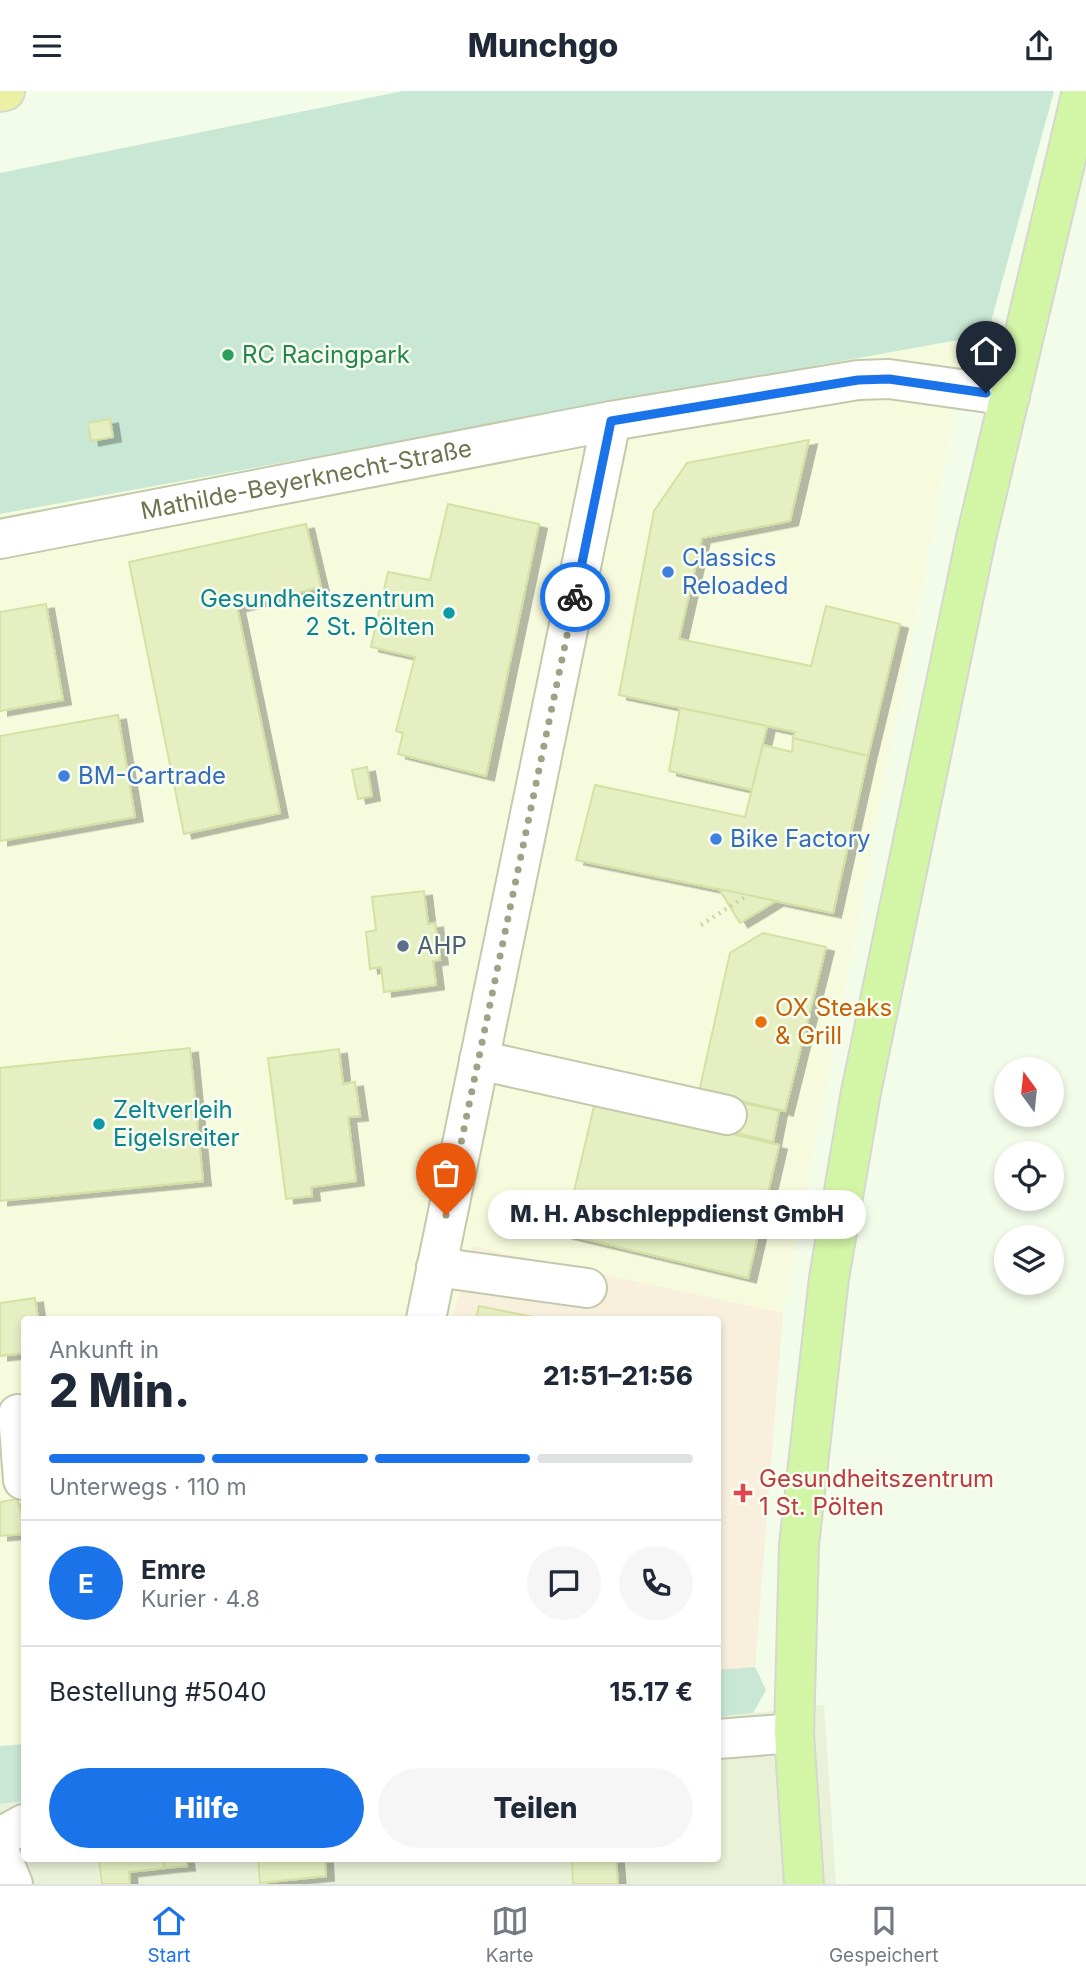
<!DOCTYPE html>
<html lang="de">
<head>
<meta charset="utf-8">
<style>
	body { margin:0; font-family:Inter,sans-serif; background:#f6f6f7; color:#1f2937; height:100vh; display:flex; flex-direction:column; font-size:26px; white-space:nowrap }
	* { box-sizing:border-box; margin:0 }
	p { font-size:23px; color:#747a83 }
	.icon { flex:none; width:38px; height:38px; fill:none; stroke:currentColor; stroke-width:2; stroke-linecap:round; stroke-linejoin:round }
	.map { position:relative; flex:1; overflow:hidden }
	.side { position:absolute; left:21px; top:1225px; width:700px; height:546px; display:flex; flex-direction:column; background:#fff; border-radius:7px; box-shadow:0 4px 10px #0003 }
	.side>* { flex:none }
	.needle { width:46px; rotate:345deg }
	.fabs { position:absolute; left:994px; top:966px; display:grid; gap:14px }
	.fabs a { display:grid; place-items:center; width:70px; height:70px; border-radius:50%; background:#fff; box-shadow:0 4px 10px #0003; font-size:35px }
	.pin { position:absolute; display:grid; place-items:center; width:60px; height:60px; color:#fff; margin:-72px -30px; border-radius:50% 50% 50% 0; rotate:-45deg; box-shadow:0 0 7px #0007 }
	.pin .icon { rotate:45deg }
	.courier { position:absolute; display:grid; place-items:center; width:70px; height:70px; margin:-35px; border:5px solid #1a73e8; border-radius:50%; background:#fff; color:#222; box-shadow:0 2px 9px #0007 }
	.bubble { position:absolute; height:49px; border-radius:24px; background:#fff; box-shadow:0 4px 10px #0003; font-size:23px; font-weight:800; line-height:49px; text-align:center }
	.summary em { font-style:normal; font-weight:800 }
	.summary div { display:flex; flex-direction:column-reverse }
	.summary { display:flex; align-items:center; justify-content:space-between; height:119px; padding:0 28px }
	h1 { font-size:46px; font-weight:800; line-height:52px }
	.bar { display:grid; grid-template-columns:repeat(4,1fr); gap:10px 7px; align-content:center; height:84px; padding:0 28px }
	.bar i { height:9px; border-radius:5px; background:#e0e1e3 }
	.bar .current { background:#1a73e8 }
	.bar p { grid-column:span 4 }
	.line { display:flex; align-items:center; gap:18px; padding:0 28px; border-top:2px solid #e0e1e3 }
	.line div { flex:1 }
	.round { display:grid; place-items:center; flex:none; width:74px; height:74px; border-radius:37px; background:#f6f6f7 }
	.primary-button { display:flex; gap:14px; margin-top:auto; padding:14px 28px }
	.primary-button a { flex:1; height:80px; border-radius:42px; background:#1a73e8; color:#fff; font-size:28px; font-weight:800; line-height:80px; text-align:center }
	.primary-button a+a { background:#f6f6f7; color:#1f2937 }
	header { display:flex; justify-content:space-between; align-items:center; height:91px; padding:0 28px; background:#fff; font-size:32px; font-weight:800 }
	.tabs { display:flex; justify-content:space-around; align-items:center; height:98px; border-top:2px solid #e0e1e3; background:#fff; font-size:19px; color:#747a83 }
	.tabs a { display:grid; justify-items:center; gap:4px }
	.tabs .current { color:#1a73e8 }
	.map>svg:first-child { display:block }
	.residential { fill:#e9f2d8 }
	.commercial { fill:#f7fbdd }
	.medical { fill:#f8f0dd }
	.green { fill:#c8e8d5 }
	.building { fill:#e5efc2; stroke:#d5e1a3; stroke-width:2; filter:url(#shadow) }
	.lines { fill:none; stroke-linecap:round; stroke-linejoin:round }
	.minor-casing { stroke:#c3caac; stroke-width:42 }
	.major-casing { stroke:#d6d8cd; stroke-width:42 }
	.highway-casing { stroke:#d6d8cd; stroke-width:42 }
	.path { stroke:#cbd4a5; stroke-width:4.5; stroke-dasharray:2 5; stroke-linecap:butt }
	.minor { stroke:#fff; stroke-width:38 }
	.major { stroke:#d2f5a6; stroke-width:38 }
	.highway { stroke:#ebf1a4; stroke-width:38 }
	.done { stroke:#9da384; stroke-width:7; stroke-dasharray:0 12.6 }
	.route { stroke:#1a73e8; stroke-width:9 }
	.leisure-dot { fill:#2e9e5b; stroke:#f8feef; stroke-width:2.5 }
	.shop-dot { fill:#3f7fe0; stroke:#f8feef; stroke-width:2.5 }
	.culture-dot { fill:#0f9aa8; stroke:#f8feef; stroke-width:2.5 }
	.service-dot { fill:#5c6f8a; stroke:#f8feef; stroke-width:2.5 }
	.food-dot { fill:#e8710a; stroke:#f8feef; stroke-width:2.5 }
	.health-dot { fill:#e0444e; stroke:#f8feef; stroke-width:2.5 }
	.labels { text-anchor:middle; stroke-width:5; stroke-linejoin:round; paint-order:stroke }
	.leisure-label { font-size:24px; fill:#27864d; stroke:#f8feef; text-anchor:start }
	.street-label { font-size:24px; fill:#6e744e; stroke:#f8feef }
	.shop-label { font-size:24px; fill:#366cbe; stroke:#f8feef; text-anchor:start }
	.culture-label { font-size:24px; fill:#0d838f; stroke:#f8feef; text-anchor:end }
	.service-label { font-size:24px; fill:#4e5e75; stroke:#f8feef; text-anchor:start }
	.food-label { font-size:24px; fill:#c56008; stroke:#f8feef; text-anchor:start }
	.health-label { font-size:24px; fill:#be3a42; stroke:#f8feef; text-anchor:start }
</style>
</head>
<body>
<header><svg class="icon" aria-label="menu" viewBox="0 0 24 24"><path d="M4 6h16M4 12h16M4 18h16"/></svg>Munchgo<svg class="icon" aria-label="share" viewBox="0 0 24 24"><path d="M12 15V3M7 8l5-5 5 5M5 13v7h14v-7"/></svg></header>
<div class="map">
<svg width="1086" height="1793" viewBox="0 0 1086 1793">
	<defs>
		<filter id="shadow"><feDropShadow dx="8" dy="4.5" stdDeviation="0" flood-color="#0004"/></filter>
	</defs>
	<rect width="100%" height="100%" fill="#f3fbe9"/>
	<polygon class="residential" points="824,1614 836,1793 1,1793 0,1789 0,1713 24,1710 24,1768 718,1768 718,1626"/>
	<polygon class="commercial" points="969,247 783,1222 755,1576 718,1579 718,1228 24,1228 24,1653 0,1655 0,423"/>
	<polygon class="medical" points="472,1155 783,1222 755,1576 718,1579 718,1228 452,1228"/>
	<g class="green">
		<polygon points="403,0 1054,0 991,231 969,247 0,423 0,82"/>
		<polygon points="755,1576 766,1599 753,1622 718,1626 718,1579"/>
		<polygon points="24,1653 24,1710 0,1713 0,1655"/>
	</g>
	<g class="building">
		<polygon points="110,328 113,346 91,350 88,332"/>
		<polygon points="809,349 790,430 702,447 679,548 811,575 826,515 900,533 868,665 793,647 795,641 619,604 654,420 687,372"/>
		<polygon points="448,413 539,433 486,685 398,663 403,642 396,640 415,566 371,556 388,481 430,489"/>
		<polygon points="306,433 321,496 237,516 280,722 184,743 129,471"/>
		<polygon points="46,513 63,609 0,620 0,521"/>
		<polygon points="680,617 767,635 752,699 669,680"/>
		<polygon points="118,624 135,726 0,750 0,645"/>
		<polygon points="793,647 868,665 833,822 576,769 595,694 745,726 763,654 792,661"/>
		<polygon points="367,676 372,705 358,708 352,679"/>
		<polygon points="719,798 748,804 776,810 740,832"/>
		<polygon points="424,800 428,833 435,832 440,869 433,870 436,894 384,901 381,876 370,878 366,841 376,839 372,806"/>
		<polygon points="763,842 826,856 785,1020 699,1001 730,862"/>
		<polygon points="190,957 203,1090 0,1110 0,977"/>
		<polygon points="339,958 343,993 355,991 360,1025 348,1026 356,1090 311,1096 312,1105 286,1108 268,967"/>
		<polygon points="595,1011 779,1054 748,1187 564,1143"/>
		<polygon points="743,1012 779,1020 773,1051 736,1042"/>
		<polygon points="35,1207 38,1228 24,1228 24,1262 0,1265 0,1212"/>
		<polygon points="479,1215 543,1228 476,1228"/>
		<polygon points="17,1408 24,1429 24,1443 0,1445 0,1411"/>
		<polygon points="99,1768 164,1768 165,1777 129,1781 130,1793 102,1793"/>
		<polygon points="164,1768 186,1768 187,1775 165,1777"/>
		<polygon points="258,1768 325,1768 326,1785 260,1792"/>
		<polygon points="572,1768 616,1768 618,1793 573,1793"/>
	</g>
	<g class="lines">
		<g class="minor-casing">
			<g id="minor">
				<path id="s1" d="M0 448 611 330 858 289 889 288 1010 305"/>
				<polyline points="479,969 727,1024"/>
				<polyline points="436,1176 587,1197"/>
				<polyline points="426,1228 611,330"/>
				<polyline points="18,1323 23,1389"/>
				<polyline points="718,1648 794,1642"/>
				<polyline points="0,1746 24,1733"/>
				<polyline points="0,1762 13,1793"/>
			</g>
		</g>
		<g class="major-casing">
			<polyline id="major" points="804,1793 794,1642 799,1454 829,1187 861,1001 976,447 1082,0"/>
		</g>
		<g class="highway-casing">
			<polyline id="highway" points="0,1 5,0"/>
		</g>
		<polyline class="path" points="701,834 748,804"/>
		<use href="#minor" class="minor"/>
		<use href="#major" class="major"/>
		<use href="#highway" class="highway"/>
	</g>
	<g class="lines">
		<polyline class="done" points="446,1124 575,506"/>
		<polyline class="route" points="575,506 611,330 858,289 889,288 986,302"/>
	</g>
	<circle class="leisure-dot" cx="228" cy="264" r="7"/>
	<g class="shop-dot">
		<circle cx="668" cy="481" r="7"/>
		<circle cx="64" cy="685" r="7"/>
		<circle cx="716" cy="748" r="7"/>
	</g>
	<g class="culture-dot">
		<circle cx="449" cy="522" r="7"/>
		<circle cx="99" cy="1033" r="7"/>
	</g>
	<circle class="service-dot" cx="403" cy="855" r="7"/>
	<circle class="food-dot" cx="761" cy="931" r="7"/>
	<path class="health-dot" d="M739.5 1391.5h7v7h7v7h-7v7h-7v-7h-7v-7h7z"/>
	<g class="labels">
		<g class="leisure-label">
			<text x="242" y="272">RC Racingpark</text>
		</g>
		<g class="street-label">
			<text dy="8" stroke="none"><textPath href="#s1" startOffset="312">Mathilde-Beyerknecht-Straße</textPath></text>
		</g>
		<g class="shop-label">
			<text x="682" y="475">Classics<tspan x="682" dy="28">Reloaded</tspan></text>
			<text x="78" y="693">BM-Cartrade</text>
			<text x="730" y="756">Bike Factory</text>
		</g>
		<g class="culture-label">
			<text x="435" y="516">Gesundheitszentrum<tspan x="435" dy="28">2 St. Pölten</tspan></text>
			<text x="113" y="1027" text-anchor="start">Zeltverleih<tspan x="113" dy="28">Eigelsreiter</tspan></text>
		</g>
		<g class="service-label">
			<text x="417" y="863">AHP</text>
		</g>
		<g class="food-label">
			<text x="775" y="925">OX Steaks<tspan x="775" dy="28">&amp; Grill</tspan></text>
		</g>
		<g class="health-label">
			<text x="759" y="1396">Gesundheitszentrum<tspan x="759" dy="28">1 St. Pölten</tspan></text>
		</g>
	</g>
</svg>
<div class="fabs">
<a><svg class="needle" viewBox="-14 -14 28 28"><path d="M0-13l5 13h-10z" fill="#e53935"/><path d="M0 13l5-13h-10z" fill="#747a83"/></svg></a>
<a><svg class="icon" aria-label="locate" viewBox="0 0 24 24"><circle cx="12" cy="12" r="6"/><path d="M12 2v4M12 18v4M2 12h4M18 12h4"/></svg></a>
<a><svg class="icon" aria-label="layers" viewBox="0 0 24 24"><path d="M12 4l9 5-9 5-9-5zM3 14l9 5 9-5"/></svg></a>
</div>
<div class="pin" style="left:446px;top:1124px;background:#ea580c"><svg class="icon" aria-label="bag" viewBox="0 0 24 24"><path d="M5 8h14l-1 12H6zM9 8a3 3 0 0 1 6 0"/></svg></div>
<div class="pin" style="left:986px;top:302px;background:#1f2937"><svg class="icon" aria-label="home" viewBox="0 0 24 24"><path d="M3 11l9-7 9 7M6 9v11h12V9"/></svg></div>
<div class="courier" style="left:575px;top:506px"><svg class="icon" aria-label="bike" viewBox="0 0 24 24"><circle cx="6" cy="16" r="4"/><circle cx="18" cy="16" r="4"/><path d="M6 16l4-8h5l3 8M10 8l3 8H6M13 5h3"/></svg></div>
<div class="bubble" style="left:488px;top:1099px;width:378px">M. H. Abschleppdienst GmbH</div>
<section class="side">
<div class="summary"><div><h1>2 Min.</h1><p>Ankunft in</p></div><em>21:51–21:56</em></div>
<div class="bar"><i class="current"></i><i class="current"></i><i class="current"></i><i></i><p>Unterwegs · 110 m</p></div>
<div class="line" style="height:126px"><b class="round" style="background:#1a73e8;color:#fff">E</b><div><b>Emre</b><p>Kurier · 4.8</p></div><a class="round"><svg class="icon" aria-label="chat" viewBox="0 0 24 24"><path d="M4 5h16v11H9l-5 4z"/></svg></a><a class="round"><svg class="icon" aria-label="phone" viewBox="0 0 24 24"><path d="M5 4h4l2 5-3 2q2 4 5 5l2-3 5 2v4C11 20 4 13 5 4z"/></svg></a></div>
<div class="line" style="height:91px"><div>Bestellung #5040</div><b>15.17 €</b></div>
<div class="primary-button"><a>Hilfe</a><a>Teilen</a></div>
</section>
</div>
<nav class="tabs">
<a class="current"><svg class="icon" aria-label="home" viewBox="0 0 24 24"><path d="M3 11l9-7 9 7M6 9v11h12V9"/></svg>Start</a>
<a><svg class="icon" aria-label="map" viewBox="0 0 24 24"><path d="M3 6l6-2 6 2 6-2v14l-6 2-6-2-6 2zM9 4v14M15 6v14"/></svg>Karte</a>
<a><svg class="icon" aria-label="saved" viewBox="0 0 24 24"><path d="M7 4h10v16l-5-4-5 4z"/></svg>Gespeichert</a>
</nav>
</body>
</html>
